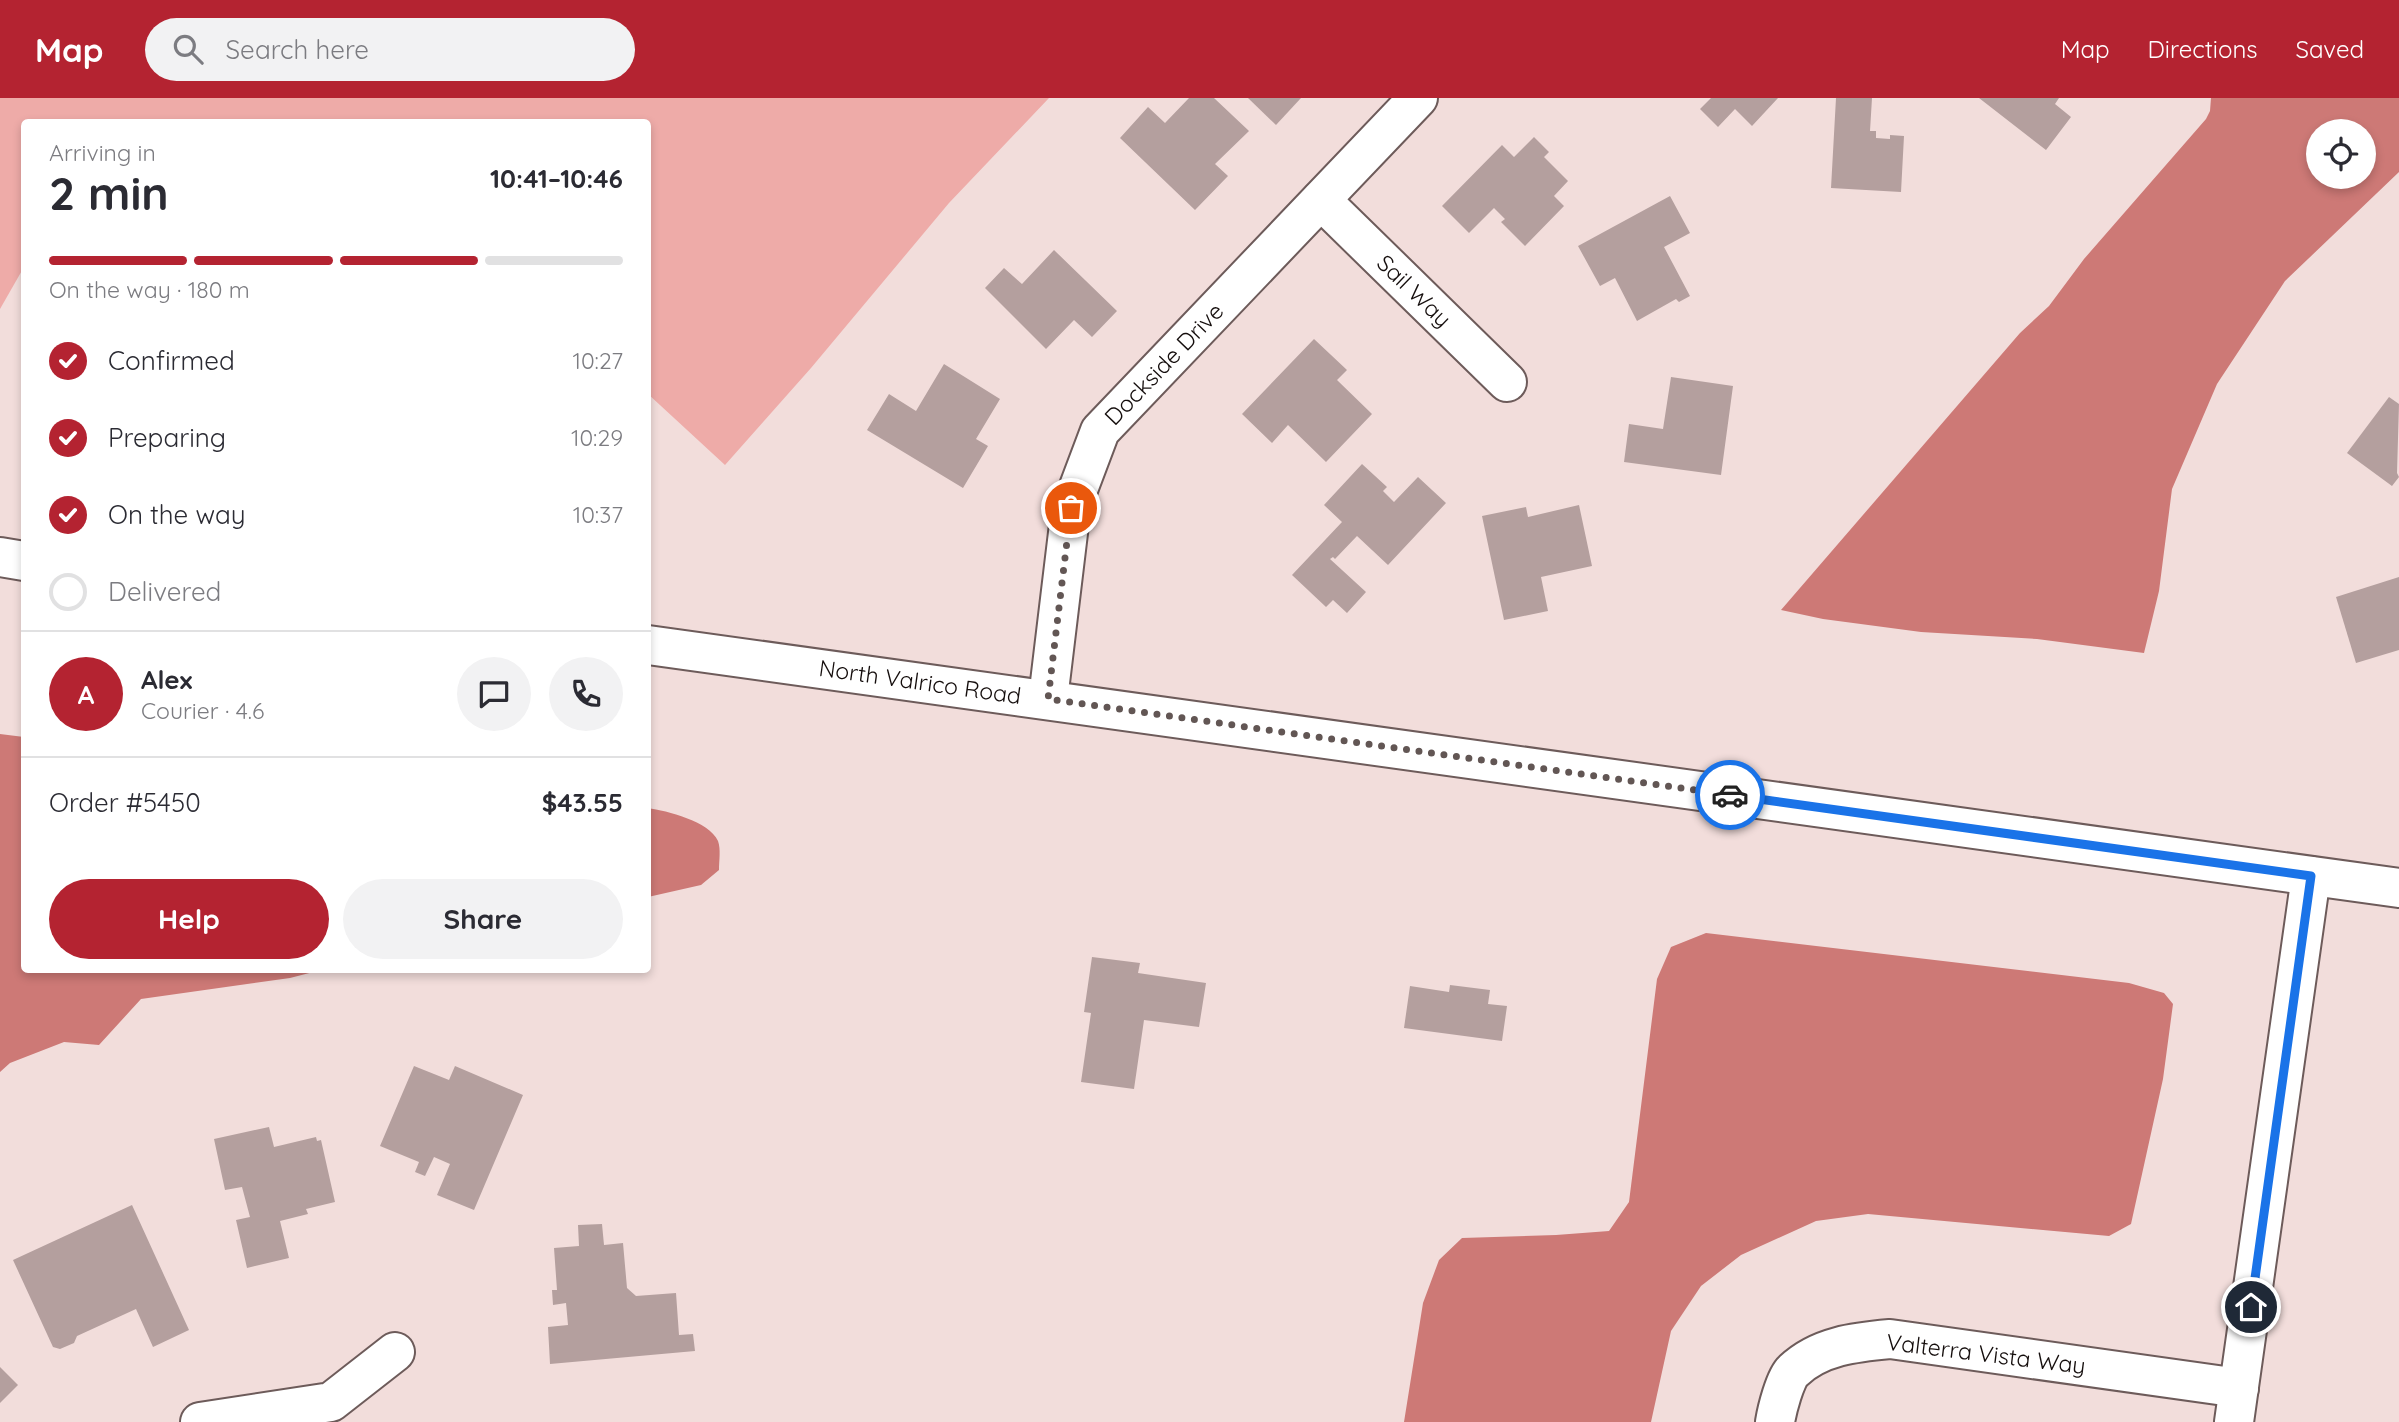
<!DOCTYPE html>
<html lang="en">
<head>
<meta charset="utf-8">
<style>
	body { margin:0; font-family:Quicksand,sans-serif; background:#f2f2f3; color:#2b2b33; height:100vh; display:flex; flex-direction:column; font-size:26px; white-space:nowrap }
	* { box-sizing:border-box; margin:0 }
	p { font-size:23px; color:#7c7c81 }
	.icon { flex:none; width:38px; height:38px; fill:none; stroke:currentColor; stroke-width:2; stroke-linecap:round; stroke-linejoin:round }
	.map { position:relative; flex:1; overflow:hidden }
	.sheet { position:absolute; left:21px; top:21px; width:630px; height:854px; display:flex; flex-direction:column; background:#fff; border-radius:7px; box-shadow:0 4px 10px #0003 }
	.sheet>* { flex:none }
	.fabs { position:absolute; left:2306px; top:21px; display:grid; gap:14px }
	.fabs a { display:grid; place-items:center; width:70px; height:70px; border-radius:50%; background:#fff; box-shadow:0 4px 10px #0003; font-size:35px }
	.pin { position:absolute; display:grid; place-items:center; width:60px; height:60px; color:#fff; margin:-30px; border:4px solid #fff; border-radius:50%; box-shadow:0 2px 7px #0007 }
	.courier { position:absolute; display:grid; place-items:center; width:70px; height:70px; margin:-35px; border:5px solid #1a73e8; border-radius:50%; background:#fff; color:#222; box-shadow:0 2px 9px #0007 }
	.summary em { font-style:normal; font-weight:700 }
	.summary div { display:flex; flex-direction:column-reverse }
	.summary { display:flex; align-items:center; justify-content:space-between; height:119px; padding:0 28px }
	h1 { font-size:46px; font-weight:700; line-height:52px }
	.bar { display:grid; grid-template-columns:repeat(4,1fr); gap:10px 7px; align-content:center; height:84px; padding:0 28px }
	.bar i { height:9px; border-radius:5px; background:#e1e1e2 }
	.bar .current { background:#b42331 }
	.bar p { grid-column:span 4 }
	.line { display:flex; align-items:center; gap:18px; padding:0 28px; border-top:2px solid #e1e1e2 }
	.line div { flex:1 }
	.round { display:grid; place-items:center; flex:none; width:74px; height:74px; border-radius:37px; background:#f2f2f3 }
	ol { padding:0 28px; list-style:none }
	li { display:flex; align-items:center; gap:21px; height:77px }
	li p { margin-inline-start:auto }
	li .icon { padding:7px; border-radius:50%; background:#b42331; color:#fff; stroke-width:4 }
	li:last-child { color:#7c7c81 }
	li i { width:38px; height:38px; border:4px solid #e1e1e2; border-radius:50% }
	.primary-button { display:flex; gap:14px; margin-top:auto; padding:14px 28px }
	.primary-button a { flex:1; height:80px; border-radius:42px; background:#b42331; color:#fff; font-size:28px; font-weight:700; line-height:80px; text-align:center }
	.primary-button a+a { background:#f2f2f3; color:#2b2b33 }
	header { display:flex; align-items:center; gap:42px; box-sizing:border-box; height:98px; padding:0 35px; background:#b42331; color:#fff }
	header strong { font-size:33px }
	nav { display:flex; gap:38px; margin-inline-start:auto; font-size:24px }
	.search { width:490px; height:63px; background:#f2f2f3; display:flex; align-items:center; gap:18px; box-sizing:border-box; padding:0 24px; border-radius:38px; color:#7c7c81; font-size:26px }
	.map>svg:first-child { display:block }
	.green { fill:#eeaba8 }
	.water { fill:#cd7976; fill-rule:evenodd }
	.building { fill:#b49f9e }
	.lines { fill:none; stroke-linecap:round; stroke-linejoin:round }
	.minor-casing { stroke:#6d5b5a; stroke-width:42 }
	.minor { stroke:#fff; stroke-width:38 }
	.done { stroke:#625654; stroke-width:7; stroke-dasharray:0 12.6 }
	.route { stroke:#1a73e8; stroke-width:9 }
	.labels { text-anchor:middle; stroke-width:5; stroke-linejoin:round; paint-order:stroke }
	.street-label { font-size:23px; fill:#140d0c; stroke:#fff }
</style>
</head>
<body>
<header>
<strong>Map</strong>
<div class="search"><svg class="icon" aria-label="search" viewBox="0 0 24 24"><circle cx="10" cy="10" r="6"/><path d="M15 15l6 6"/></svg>Search here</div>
<nav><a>Map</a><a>Directions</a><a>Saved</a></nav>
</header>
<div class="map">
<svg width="2399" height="1324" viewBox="0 0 2399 1324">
	<rect width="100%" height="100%" fill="#f2dddb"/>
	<polygon class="green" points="0,0 1049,0 949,105 811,270 725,367 648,296 648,24 24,24 24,169 0,211"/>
	<g class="water">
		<path d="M2211 0H2399V74L2285 183 2217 286 2172 391 2159 493 2144 555 2037 541 1921 534 1823 521 1781 512 2020 235 2049 208 2084 161 2206 21 2210 13ZM2364 33V79H2319V33Z"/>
		<polygon points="0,636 24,639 24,872 321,872 290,880 141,901 99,947 64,944 10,965 0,974"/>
		<path d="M648 710C667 713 709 723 718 743 721 751 719 763 719 772L701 787 648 799Z"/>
		<polygon points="1706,835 2129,885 2164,895 2173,906 2163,981 2131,1126 2109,1138 1868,1116 1816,1123 1741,1157 1701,1188 1671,1233 1651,1324 1404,1324 1423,1205 1439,1162 1462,1140 1556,1137 1609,1133 1629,1104 1657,881 1671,849"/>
	</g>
	<g class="building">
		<polygon points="1189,0 1214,0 1249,33 1215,66 1228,78 1195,112 1120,40 1148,9 1165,25"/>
		<polygon points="1248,0 1301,0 1276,27"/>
		<polygon points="1711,0 1778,0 1752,28 1735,11 1718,29 1700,11"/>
		<polygon points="1836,0 1872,0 1870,33 1876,33 1876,40 1890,41 1890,37 1904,38 1901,94 1831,90"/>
		<polygon points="1979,0 2059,0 2055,6 2071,19 2046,52"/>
		<polygon points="1534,39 1549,54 1544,59 1568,83 1554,98 1564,108 1525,148 1501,124 1505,121 1494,110 1469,135 1442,108 1502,47 1514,59"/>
		<polygon points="1670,98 1690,135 1664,149 1690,198 1679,204 1676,201 1637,223 1615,180 1600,188 1578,148"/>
		<polygon points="1054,152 1117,213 1092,239 1074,222 1046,251 985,190 1004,170 1022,186"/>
		<polygon points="1314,241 1347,272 1337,282 1372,316 1326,364 1288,327 1272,345 1242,316"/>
		<polygon points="944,266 1000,301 976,341 988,348 963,390 867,332 889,296 916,313"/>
		<polygon points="1671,279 1733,288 1721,377 1624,364 1629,326 1663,331"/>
		<polygon points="2389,299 2399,306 2397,375 2399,379 2392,388 2347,355"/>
		<polygon points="1362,366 1387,389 1383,393 1394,404 1418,379 1446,405 1388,467 1357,438 1335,461 1333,459 1330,461 1366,494 1347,515 1333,502 1326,509 1292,477 1342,424 1324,407"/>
		<polygon points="1579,407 1592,468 1541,479 1548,513 1504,522 1482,418 1526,409 1528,419"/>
		<polygon points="2399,479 2399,552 2356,565 2336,499"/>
		<polygon points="1092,859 1140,865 1138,875 1206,885 1199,929 1144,922 1134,991 1081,984 1091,915 1084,914"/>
		<polygon points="1450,887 1490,892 1488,906 1507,908 1502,943 1404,930 1410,888 1449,894"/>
		<polygon points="414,968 449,982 455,968 523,997 474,1112 437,1097 450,1066 434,1059 425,1078 415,1074 419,1064 380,1048"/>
		<polygon points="269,1029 274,1049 316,1039 317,1043 321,1042 335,1104 306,1111 308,1116 280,1123 289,1160 247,1170 236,1122 250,1119 242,1089 225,1092 214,1041"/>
		<polygon points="132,1107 189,1232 153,1249 136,1211 77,1238 74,1245 60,1251 53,1249 13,1162"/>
		<polygon points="602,1126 604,1147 623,1145 627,1190 636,1198 676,1195 679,1237 693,1236 695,1253 550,1266 548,1229 568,1227 566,1205 553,1207 552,1192 557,1192 554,1150 579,1148 578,1127"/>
		<polygon points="0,1269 18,1287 0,1305"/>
	</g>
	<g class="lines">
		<g class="minor-casing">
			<g id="minor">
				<polyline points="1321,102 1507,284"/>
				<polyline points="0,459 24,463"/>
				<polyline points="648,547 2399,790"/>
				<polyline points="1048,601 1071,410 1100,333 1418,0"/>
				<polyline points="200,1324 331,1304 395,1254"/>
				<path d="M1775 1324C1777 1312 1785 1280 1793 1273 1819 1248 1856 1244 1890 1241L2239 1290"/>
				<polyline points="2234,1324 2311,778"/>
			</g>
		</g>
		<use href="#minor" class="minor"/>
	</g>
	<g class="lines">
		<polyline class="done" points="1071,410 1048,601 1730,697"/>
		<polyline class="route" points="1730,697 2311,778 2251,1209"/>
	</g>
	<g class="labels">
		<g class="street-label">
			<text transform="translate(1414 193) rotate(44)" y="8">Sail Way</text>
			<text transform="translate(1164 266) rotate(-46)" y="8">Dockside Drive</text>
			<text transform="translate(920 584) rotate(8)" y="8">North Valrico Road</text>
			<text transform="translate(1986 1256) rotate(7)" y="8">Valterra Vista Way</text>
		</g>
	</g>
</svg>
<div class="fabs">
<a><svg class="icon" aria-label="locate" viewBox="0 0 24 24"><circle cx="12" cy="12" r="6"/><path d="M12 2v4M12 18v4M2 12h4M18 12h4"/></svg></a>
</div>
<div class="pin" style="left:1071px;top:410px;background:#ea580c"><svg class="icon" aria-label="bag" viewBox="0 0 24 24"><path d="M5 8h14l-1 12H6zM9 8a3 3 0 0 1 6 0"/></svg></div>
<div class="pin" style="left:2251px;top:1209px;background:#1f2937"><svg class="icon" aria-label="home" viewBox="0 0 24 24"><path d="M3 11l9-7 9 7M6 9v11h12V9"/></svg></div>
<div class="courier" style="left:1730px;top:697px"><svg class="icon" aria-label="car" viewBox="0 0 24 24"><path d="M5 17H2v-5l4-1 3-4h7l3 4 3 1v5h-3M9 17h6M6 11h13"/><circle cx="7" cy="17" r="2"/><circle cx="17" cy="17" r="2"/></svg></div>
<section class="sheet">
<div class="summary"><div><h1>2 min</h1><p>Arriving in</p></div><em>10:41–10:46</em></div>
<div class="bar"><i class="current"></i><i class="current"></i><i class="current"></i><i></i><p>On the way · 180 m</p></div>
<ol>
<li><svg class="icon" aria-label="check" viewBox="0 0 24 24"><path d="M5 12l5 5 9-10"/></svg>Confirmed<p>10:27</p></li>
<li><svg class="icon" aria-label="check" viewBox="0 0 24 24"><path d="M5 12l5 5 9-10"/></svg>Preparing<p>10:29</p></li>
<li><svg class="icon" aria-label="check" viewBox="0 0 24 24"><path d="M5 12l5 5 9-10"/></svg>On the way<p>10:37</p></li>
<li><i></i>Delivered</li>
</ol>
<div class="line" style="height:126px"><b class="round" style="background:#b42331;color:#fff">A</b><div><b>Alex</b><p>Courier · 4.6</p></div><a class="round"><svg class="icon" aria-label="chat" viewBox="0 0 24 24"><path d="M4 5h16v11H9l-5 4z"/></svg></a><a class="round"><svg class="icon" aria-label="phone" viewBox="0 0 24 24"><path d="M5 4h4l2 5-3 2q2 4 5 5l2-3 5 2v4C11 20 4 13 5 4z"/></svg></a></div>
<div class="line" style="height:91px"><div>Order #5450</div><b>$43.55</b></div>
<div class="primary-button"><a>Help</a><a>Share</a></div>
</section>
</div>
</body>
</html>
